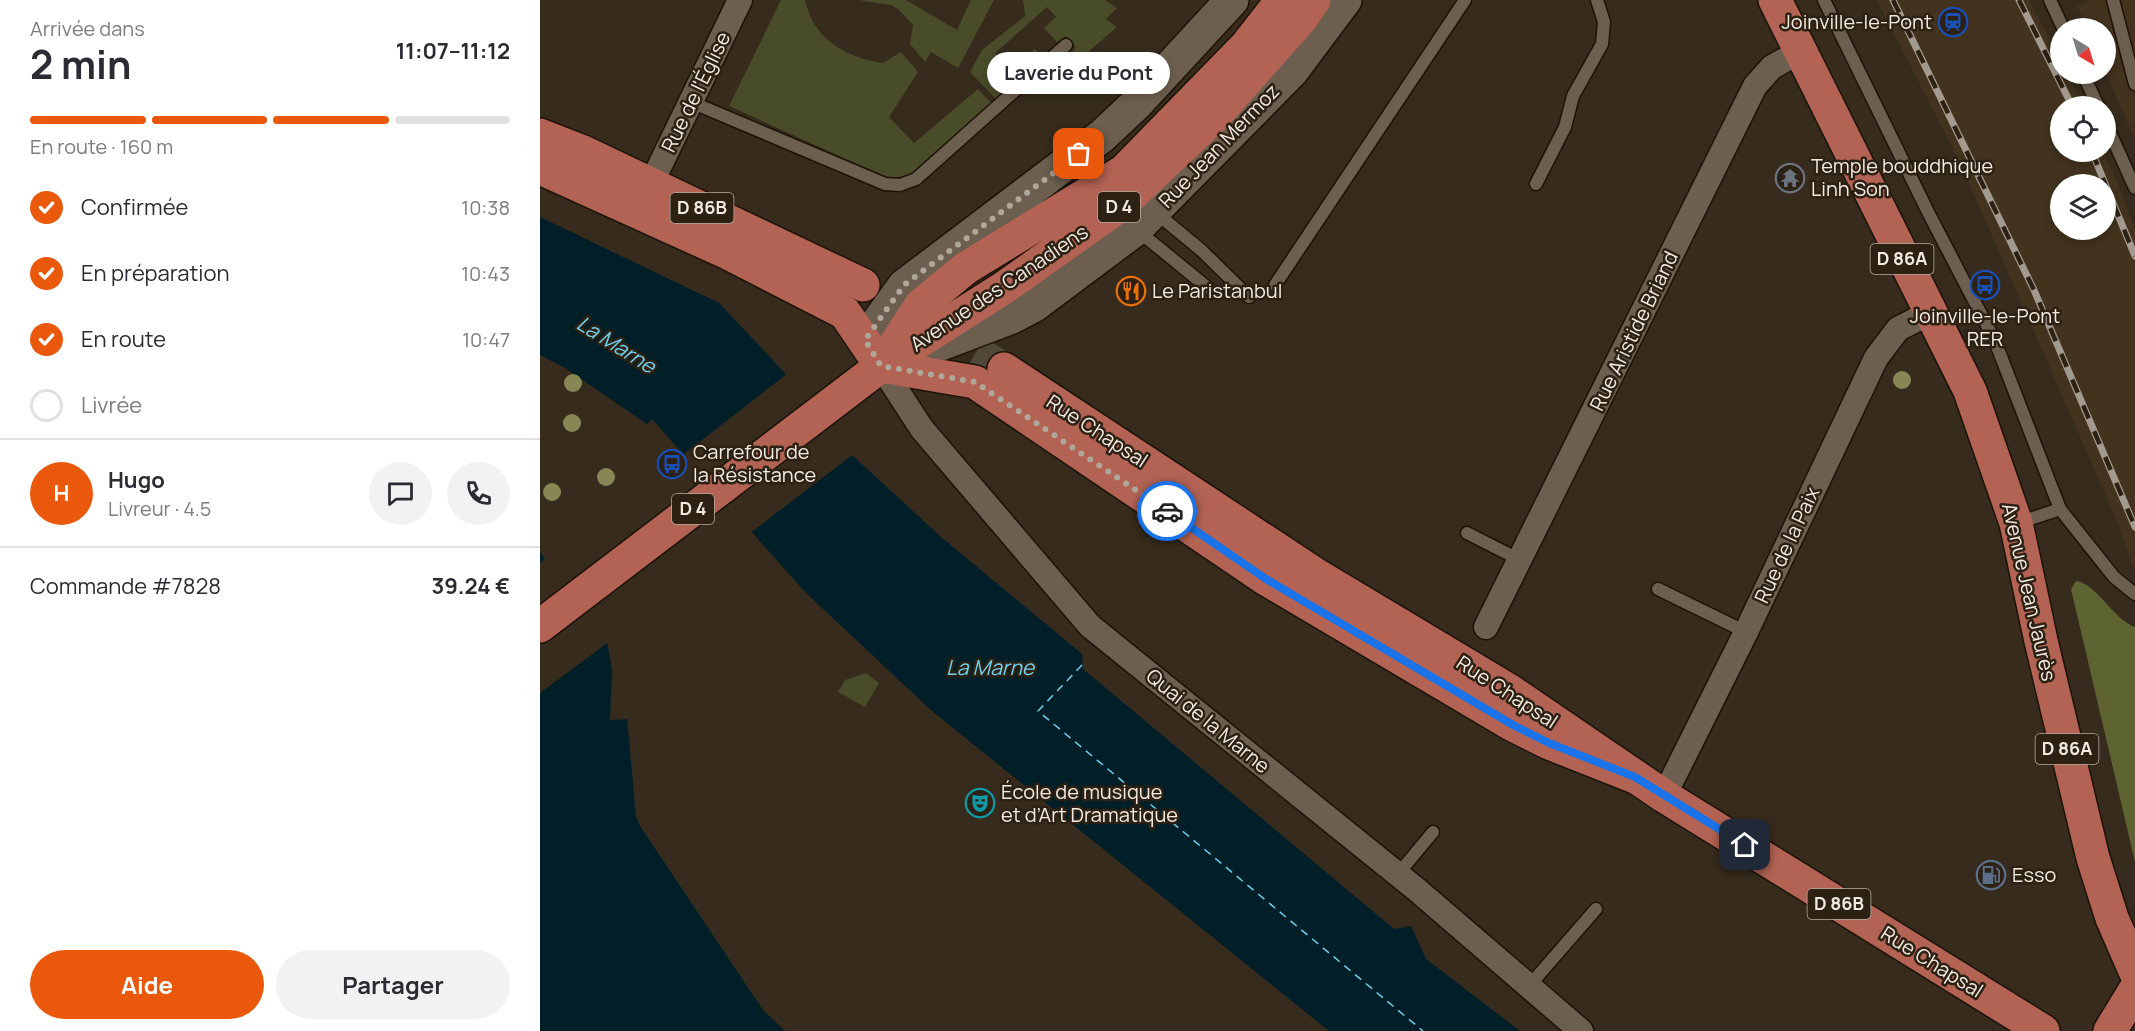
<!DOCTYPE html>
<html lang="fr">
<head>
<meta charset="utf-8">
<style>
	body { margin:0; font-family:Manrope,sans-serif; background:#f2f2f3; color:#2b2b33; height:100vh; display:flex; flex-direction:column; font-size:22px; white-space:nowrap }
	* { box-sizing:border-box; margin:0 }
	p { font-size:20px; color:#7c7c81 }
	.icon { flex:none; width:33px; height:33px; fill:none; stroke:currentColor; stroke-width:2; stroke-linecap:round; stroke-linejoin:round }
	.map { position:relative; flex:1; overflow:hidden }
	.side { display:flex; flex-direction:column; background:#fff; width:540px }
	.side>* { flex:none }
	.needle { width:39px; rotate:142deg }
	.tools { position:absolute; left:1510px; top:18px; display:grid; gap:12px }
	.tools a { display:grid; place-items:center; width:66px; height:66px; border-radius:50%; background:#fff; box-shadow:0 3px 9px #0003; font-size:30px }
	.pin { position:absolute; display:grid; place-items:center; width:51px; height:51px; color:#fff; margin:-26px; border-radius:12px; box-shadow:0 3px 9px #0006 }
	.courier { position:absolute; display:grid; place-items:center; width:60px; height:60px; margin:-30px; border:4px solid #1a73e8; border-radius:50%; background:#fff; color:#222; box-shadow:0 2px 8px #0007 }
	.bubble { position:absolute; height:42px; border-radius:21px; background:#fff; box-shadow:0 3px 9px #0003; font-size:20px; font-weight:700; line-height:42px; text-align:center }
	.overview em { font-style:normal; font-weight:700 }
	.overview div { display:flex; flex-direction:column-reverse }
	.overview { display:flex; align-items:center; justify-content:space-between; height:102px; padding:0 30px }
	h1 { font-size:39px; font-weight:700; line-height:45px }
	.bar { display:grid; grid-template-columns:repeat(4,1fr); gap:9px 6px; align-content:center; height:72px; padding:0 30px }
	.bar i { height:8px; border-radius:4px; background:#e1e1e2 }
	.bar .current { background:#ea580c }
	.bar p { grid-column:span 4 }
	.line { display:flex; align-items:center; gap:15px; padding:0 30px; border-top:2px solid #e1e1e2 }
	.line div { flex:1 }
	.round { display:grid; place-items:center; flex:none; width:63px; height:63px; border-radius:32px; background:#f2f2f3 }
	ol { padding:0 30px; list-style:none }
	li { display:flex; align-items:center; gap:18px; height:66px }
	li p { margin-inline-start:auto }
	li .icon { padding:6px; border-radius:50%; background:#ea580c; color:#fff; stroke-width:4 }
	li:last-child { color:#7c7c81 }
	li i { width:33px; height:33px; border:3px solid #e1e1e2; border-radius:50% }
	.primary-button { display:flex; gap:12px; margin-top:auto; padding:12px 30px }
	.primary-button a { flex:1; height:69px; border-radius:36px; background:#ea580c; color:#fff; font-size:24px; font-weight:700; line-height:69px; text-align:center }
	.primary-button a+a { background:#f2f2f3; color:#2b2b33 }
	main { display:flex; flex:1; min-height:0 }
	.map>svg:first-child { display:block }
	.built { fill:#42321e; fill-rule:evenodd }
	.green { fill:#494c28 }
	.forest { fill:#5e6332 }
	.water { fill:#001f29 }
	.pier { fill:#362b1c }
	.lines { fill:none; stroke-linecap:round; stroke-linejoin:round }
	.ferry { stroke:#6ecfed; stroke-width:1.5; stroke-dasharray:8 6; stroke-linecap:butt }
	.primary-tunnel { stroke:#52483a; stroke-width:33; stroke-dasharray:33 16; stroke-linecap:butt }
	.lane-casing { stroke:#1d1306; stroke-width:15 }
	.street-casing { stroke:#1d1306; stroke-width:27 }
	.secondary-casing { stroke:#1d1306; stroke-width:36 }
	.primary-casing { stroke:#1d1306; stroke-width:36 }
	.lane { stroke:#6c5f4f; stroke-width:12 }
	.street { stroke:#6c5f4f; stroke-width:24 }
	.secondary { stroke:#6c5f4f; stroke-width:33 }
	.primary { stroke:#b26353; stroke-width:33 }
	.rail-casing { stroke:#a39a8f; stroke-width:7 }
	.rail { stroke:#2c2113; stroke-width:4.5; stroke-dasharray:14; stroke-linecap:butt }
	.tree { fill:#878655 }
	.done { stroke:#b0a79c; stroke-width:6; stroke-dasharray:0 10.8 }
	.route { stroke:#1a73e8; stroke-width:8 }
	.labels { text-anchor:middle; stroke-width:5; stroke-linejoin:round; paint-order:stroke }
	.shield { fill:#2c2113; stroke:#b7aea3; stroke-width:1.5 }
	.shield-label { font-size:18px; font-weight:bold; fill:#f2eae1 }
	.poi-label { font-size:20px; fill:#f2eae1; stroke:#2c2113; text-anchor:start }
	.street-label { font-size:20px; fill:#f2eae1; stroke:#2c2113 }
	.water-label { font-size:21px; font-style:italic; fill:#6ecfed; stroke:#2c2113 }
</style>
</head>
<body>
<main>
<section class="side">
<div class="overview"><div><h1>2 min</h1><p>Arrivée dans</p></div><em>11:07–11:12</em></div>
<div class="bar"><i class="current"></i><i class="current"></i><i class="current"></i><i></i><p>En route · 160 m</p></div>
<ol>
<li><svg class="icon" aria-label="check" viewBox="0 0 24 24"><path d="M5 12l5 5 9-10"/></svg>Confirmée<p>10:38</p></li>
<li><svg class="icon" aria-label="check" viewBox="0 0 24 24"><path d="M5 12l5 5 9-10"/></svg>En préparation<p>10:43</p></li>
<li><svg class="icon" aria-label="check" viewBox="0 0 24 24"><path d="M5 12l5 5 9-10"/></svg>En route<p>10:47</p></li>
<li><i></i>Livrée</li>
</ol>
<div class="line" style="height:108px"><b class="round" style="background:#ea580c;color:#fff">H</b><div><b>Hugo</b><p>Livreur · 4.5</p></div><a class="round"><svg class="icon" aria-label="chat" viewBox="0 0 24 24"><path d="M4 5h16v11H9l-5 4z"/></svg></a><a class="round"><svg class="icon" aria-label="phone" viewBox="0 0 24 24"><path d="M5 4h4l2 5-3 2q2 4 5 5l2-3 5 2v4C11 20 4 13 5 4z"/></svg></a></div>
<div class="line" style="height:78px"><div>Commande #7828</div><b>39.24 €</b></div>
<div class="primary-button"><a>Aide</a><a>Partager</a></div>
</section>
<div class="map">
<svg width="1595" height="1031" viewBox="0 0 1595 1031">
	<rect width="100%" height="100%" fill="#362b1c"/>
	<g class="built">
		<path d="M1337 0H1489L1521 60V74H1527L1543 106H1521V152H1563L1574 174 1595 229V568H1593L1577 521 1420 163ZM1521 184H1566V230H1521Z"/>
		<polygon points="1552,0 1595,0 1595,139 1566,73 1566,28 1547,28 1537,5"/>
	</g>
	<g class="green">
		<path d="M241 0H265C274 40 305 57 343 63L361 52 378 72 349 117 374 143 438 89 451 103 369 175 350 179 189 106Z"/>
		<polygon points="318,0 366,0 417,30 431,0 454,0 418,68 391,52 385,62 370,44 373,25 358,9 351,5"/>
		<polygon points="483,0 565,0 577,8 566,19 577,27 540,59 533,51 536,47 526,36 517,42 504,28 516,17 507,7 455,53 470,71 495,49 502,58 456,99 430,72 442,50 485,16"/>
		<polygon points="326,673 339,683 325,707 298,692 305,680"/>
	</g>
	<path class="forest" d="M1536 581C1556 583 1573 619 1595 627V862L1531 589Z"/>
	<g class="water">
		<polygon points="0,217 179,303 243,371 311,454 401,537 542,654 543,669 854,929 871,926 886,959 980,1031 789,1031 392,711 265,592 112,419 107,424 25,368 0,355"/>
		<polygon points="0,552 67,642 72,670 70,720 87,719 96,816 100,826 223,1010 245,1031 0,1031"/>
	</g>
	<g class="pier">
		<polygon points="248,373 315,453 209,534 136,451 144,454"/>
		<polygon points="7,557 70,641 0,693 0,563"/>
	</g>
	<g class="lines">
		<polyline class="ferry" points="542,665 498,711 883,1031"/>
		<polyline class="primary-tunnel" points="394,327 464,369"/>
		<g class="lane-casing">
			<g id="lane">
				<polyline points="1284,0 1388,212 1455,341 1520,509 1574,577 1595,594"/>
				<polyline points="1510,0 1523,28"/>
				<polyline points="1573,0 1595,84"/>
				<polyline points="1543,74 1558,106"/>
				<polyline points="151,102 345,184 360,185 376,179 526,45"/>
				<polyline points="1566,124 1595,188"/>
				<polyline points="996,184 1025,127 1033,96 1062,44 1064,22 1057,0"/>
				<polyline points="615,212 661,250 709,297"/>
				<polyline points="597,230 668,288"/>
				<polyline points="735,285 925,0"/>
				<polyline points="1478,523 1520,509"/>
				<polyline points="927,533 980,560"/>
				<polyline points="1118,589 1206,632"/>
				<polyline points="858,874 893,832"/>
				<polyline points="989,986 1056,909"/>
			</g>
		</g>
		<g class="street-casing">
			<g id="street">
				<polyline points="111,184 200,0"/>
				<polyline points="341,366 382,429 550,626 876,889 1041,1031"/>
				<polyline points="946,627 1215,86 1232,67 1259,52"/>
				<polyline points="1124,796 1206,632 1336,358 1358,329 1389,313"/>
			</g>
		</g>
		<g class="secondary-casing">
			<g id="secondary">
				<polyline points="325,340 364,286 562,136 596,104 692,0"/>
				<polyline points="374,354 472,317 493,306 596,229 752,71 805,0"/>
			</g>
		</g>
		<g class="primary-casing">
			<g id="primary">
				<polyline points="1235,0 1430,391 1476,523 1501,641 1553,858 1572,918 1595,971"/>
				<polyline points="0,135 41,151 323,285"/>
				<polyline points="0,168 188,253 305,313 341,366 435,382 726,579 973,725 1009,743 1095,777"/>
				<polyline points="350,360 465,287 582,204 675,116 761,19 774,0"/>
				<polyline points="464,369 778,576 970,691 1124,796 1503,1031"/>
				<polyline points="0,626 341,366 381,305 426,268 584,171 707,45 742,0"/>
				<polyline points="1570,1031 1595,990"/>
			</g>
		</g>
		<use href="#lane" class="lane"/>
		<use href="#street" class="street"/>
		<use href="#secondary" class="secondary"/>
		<use href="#primary" class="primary"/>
		<g class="rail-casing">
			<g id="rail">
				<polyline points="1353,0 1494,290 1595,527"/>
				<polyline points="1479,0 1532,106"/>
				<polyline points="1552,152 1595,256"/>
			</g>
		</g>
		<use href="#rail" class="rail"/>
	</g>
	<g class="tree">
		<circle cx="1362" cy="380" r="9"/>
		<circle cx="33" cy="383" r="9"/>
		<circle cx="32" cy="423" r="9"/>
		<circle cx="66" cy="477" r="9"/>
		<circle cx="12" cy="492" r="9"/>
	</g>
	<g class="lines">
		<polyline class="done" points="539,154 364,285 325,340 341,366 435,382 627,511"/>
		<polyline class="route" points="627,511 726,579 973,725 1009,743 1095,777 1205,845"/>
	</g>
	<defs>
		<g id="station-ring" transform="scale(1.5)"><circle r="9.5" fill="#2c2113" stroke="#1a4fb4" stroke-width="1.5"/><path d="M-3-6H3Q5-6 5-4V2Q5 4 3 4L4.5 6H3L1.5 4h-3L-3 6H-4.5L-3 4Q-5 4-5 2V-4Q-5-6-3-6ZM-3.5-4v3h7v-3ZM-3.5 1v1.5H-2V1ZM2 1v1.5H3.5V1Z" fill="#1a4fb4"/></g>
		<g id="temple-ring" transform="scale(1.5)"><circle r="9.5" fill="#2c2113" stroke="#6b7280" stroke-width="1.5"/><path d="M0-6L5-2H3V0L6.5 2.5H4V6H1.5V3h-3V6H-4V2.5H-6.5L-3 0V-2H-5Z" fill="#6b7280"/></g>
		<g id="bus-ring" transform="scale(1.5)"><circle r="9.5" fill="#2c2113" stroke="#1a4fb4" stroke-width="1.5"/><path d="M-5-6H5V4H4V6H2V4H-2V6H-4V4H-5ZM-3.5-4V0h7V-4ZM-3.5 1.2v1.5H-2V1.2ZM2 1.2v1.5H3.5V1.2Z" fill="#1a4fb4"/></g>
		<g id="restaurant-ring" transform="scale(1.5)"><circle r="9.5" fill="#2c2113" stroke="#e8710a" stroke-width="1.5"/><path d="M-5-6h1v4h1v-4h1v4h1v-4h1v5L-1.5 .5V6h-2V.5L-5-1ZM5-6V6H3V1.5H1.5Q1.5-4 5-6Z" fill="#e8710a"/></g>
		<g id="theatre-ring" transform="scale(1.5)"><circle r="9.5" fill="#2c2113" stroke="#0f9aa8" stroke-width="1.5"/><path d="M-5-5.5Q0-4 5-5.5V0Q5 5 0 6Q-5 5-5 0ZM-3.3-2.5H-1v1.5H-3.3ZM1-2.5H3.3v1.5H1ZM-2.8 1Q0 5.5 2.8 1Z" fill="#0f9aa8"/></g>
		<g id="fuel-ring" transform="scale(1.5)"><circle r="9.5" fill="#2c2113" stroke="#5c6f8a" stroke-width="1.5"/><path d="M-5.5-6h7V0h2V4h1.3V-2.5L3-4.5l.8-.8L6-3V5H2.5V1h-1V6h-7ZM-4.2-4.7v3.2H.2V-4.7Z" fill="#5c6f8a"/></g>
	</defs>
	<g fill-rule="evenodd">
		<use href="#station-ring" x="1413" y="22"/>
		<use href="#temple-ring" x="1250" y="178"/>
		<use href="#bus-ring" x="1445" y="285"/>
		<use href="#restaurant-ring" x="591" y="291"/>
		<use href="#bus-ring" x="132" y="464"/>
		<use href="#theatre-ring" x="440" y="803"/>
		<use href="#fuel-ring" x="1451" y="875"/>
	</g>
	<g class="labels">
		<g class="shield">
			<rect x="558" y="192" width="42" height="30" rx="4.5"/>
			<rect x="130.5" y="193" width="63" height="30" rx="4.5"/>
			<rect x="1330.5" y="244" width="63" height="30" rx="4.5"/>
			<rect x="132" y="494" width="42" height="30" rx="4.5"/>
			<rect x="1495.5" y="734" width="63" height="30" rx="4.5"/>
			<rect x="1267.5" y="889" width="63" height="30" rx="4.5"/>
		</g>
		<g class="shield-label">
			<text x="579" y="213">D 4</text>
			<text x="162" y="214">D 86B</text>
			<text x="1362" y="265">D 86A</text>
			<text x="153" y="515">D 4</text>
			<text x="1527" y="755">D 86A</text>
			<text x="1299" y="910">D 86B</text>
		</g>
		<g class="poi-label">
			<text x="1392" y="29" text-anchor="end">Joinville-le-Pont</text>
			<text x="1271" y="173">Temple bouddhique<tspan x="1271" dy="23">Linh Son</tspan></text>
			<text x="612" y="298">Le Paristanbul</text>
			<text x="1445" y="323" text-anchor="middle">Joinville-le-Pont<tspan x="1445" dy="23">RER</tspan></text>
			<text x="153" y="459">Carrefour de<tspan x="153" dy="23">la Résistance</tspan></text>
			<text x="461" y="799">École de musique<tspan x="461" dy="23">et d’Art Dramatique</tspan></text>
			<text x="1472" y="882">Esso</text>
		</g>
		<g class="street-label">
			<text transform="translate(156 92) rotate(-64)" y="7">Rue de l'Église</text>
			<text transform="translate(679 146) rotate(-46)" y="7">Rue Jean Mermoz</text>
			<text transform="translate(459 288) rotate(-34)" y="7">Avenue des Canadiens</text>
			<text transform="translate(1094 331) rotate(-64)" y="7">Rue Aristide Briand</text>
			<text transform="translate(557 431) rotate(33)" y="7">Rue Chapsal</text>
			<text transform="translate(1247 545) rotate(-65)" y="7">Rue de la Paix</text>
			<text transform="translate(1489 592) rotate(77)" y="7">Avenue Jean Jaurès</text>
			<text transform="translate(967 692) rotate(33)" y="7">Rue Chapsal</text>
			<text transform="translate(668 721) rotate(39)" y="7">Quai de la Marne</text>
			<text transform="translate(1392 962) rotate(32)" y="7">Rue Chapsal</text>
		</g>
		<g class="water-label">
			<text transform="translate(76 345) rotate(32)" y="7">La Marne</text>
			<text x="450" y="675">La Marne</text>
		</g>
	</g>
</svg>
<div class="tools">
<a><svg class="needle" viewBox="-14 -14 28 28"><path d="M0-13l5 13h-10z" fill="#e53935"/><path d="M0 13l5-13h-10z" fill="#7c7c81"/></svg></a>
<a><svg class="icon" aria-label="locate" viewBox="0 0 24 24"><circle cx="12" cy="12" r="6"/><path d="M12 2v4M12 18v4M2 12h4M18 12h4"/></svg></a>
<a><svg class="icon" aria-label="layers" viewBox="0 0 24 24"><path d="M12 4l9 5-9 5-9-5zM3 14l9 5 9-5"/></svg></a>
</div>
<div class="pin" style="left:539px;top:154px;background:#ea580c"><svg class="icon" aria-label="bag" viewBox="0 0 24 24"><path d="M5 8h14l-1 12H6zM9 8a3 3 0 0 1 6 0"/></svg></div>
<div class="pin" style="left:1205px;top:845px;background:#1f2937"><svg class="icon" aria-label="home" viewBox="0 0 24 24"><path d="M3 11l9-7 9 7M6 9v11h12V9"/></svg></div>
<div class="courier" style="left:627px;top:511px"><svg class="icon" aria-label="car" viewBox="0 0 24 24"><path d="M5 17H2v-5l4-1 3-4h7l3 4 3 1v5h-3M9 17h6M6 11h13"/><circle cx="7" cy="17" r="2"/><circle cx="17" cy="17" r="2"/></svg></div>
<div class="bubble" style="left:447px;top:52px;width:183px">Laverie du Pont</div>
</div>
</main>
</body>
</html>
